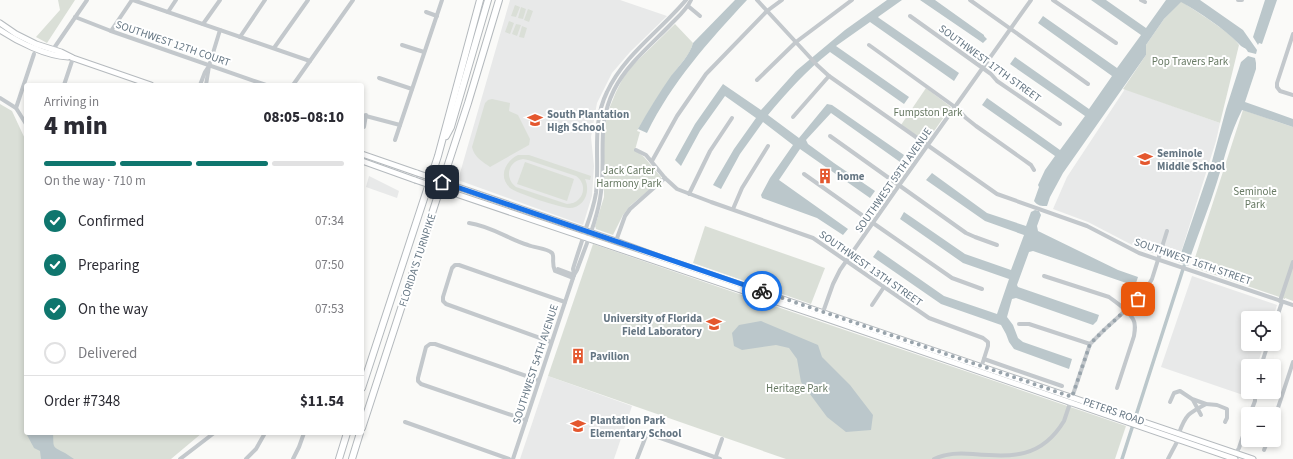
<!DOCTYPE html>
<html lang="en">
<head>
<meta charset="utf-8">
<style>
	body { margin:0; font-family:"Source Sans 3",sans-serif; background:#f7f7f7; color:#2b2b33; height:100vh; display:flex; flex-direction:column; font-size:15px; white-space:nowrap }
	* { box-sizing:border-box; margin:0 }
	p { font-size:13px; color:#7c7c81 }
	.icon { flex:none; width:22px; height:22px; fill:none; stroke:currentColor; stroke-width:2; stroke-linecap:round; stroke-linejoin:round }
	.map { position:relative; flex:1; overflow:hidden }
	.sheet { position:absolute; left:24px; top:83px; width:340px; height:352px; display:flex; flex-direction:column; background:#fff; border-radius:4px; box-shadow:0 2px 6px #0003 }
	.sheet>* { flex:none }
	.controls { position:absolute; left:1241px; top:311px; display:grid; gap:8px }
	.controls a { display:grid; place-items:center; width:40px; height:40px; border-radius:4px; background:#fff; box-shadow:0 2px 6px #0003; font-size:20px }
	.pin { position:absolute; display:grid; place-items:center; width:34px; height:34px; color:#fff; margin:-17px; border-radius:8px; box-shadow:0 2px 6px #0006 }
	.courier { position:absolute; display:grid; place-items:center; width:40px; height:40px; margin:-20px; border:3px solid #1a73e8; border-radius:50%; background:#fff; color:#222; box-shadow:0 1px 5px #0007 }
	.overview em { font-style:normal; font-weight:800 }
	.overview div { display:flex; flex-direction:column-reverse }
	.overview { display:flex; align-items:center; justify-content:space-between; height:68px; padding:0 20px }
	h1 { font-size:26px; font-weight:800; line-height:30px }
	.bar { display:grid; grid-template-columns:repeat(4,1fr); gap:6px 4px; align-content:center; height:48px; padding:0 20px }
	.bar i { height:5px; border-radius:3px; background:#e1e1e2 }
	.bar .selected { background:#0f766e }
	.bar p { grid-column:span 4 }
	.line { display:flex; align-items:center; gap:10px; padding:0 20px; border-top:1px solid #e1e1e2 }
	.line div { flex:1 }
	ol { padding:0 20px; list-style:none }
	li { display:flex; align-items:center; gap:12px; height:44px }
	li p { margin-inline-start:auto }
	li .icon { padding:4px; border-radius:50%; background:#0f766e; color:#fff; stroke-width:4 }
	li:last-child { color:#7c7c81 }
	li i { width:22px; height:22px; border:2px solid #e1e1e2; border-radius:50% }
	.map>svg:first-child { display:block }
	.built { fill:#e8e9e9 }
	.green { fill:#dadfd7; fill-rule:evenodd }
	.water { fill:#bbc7cb }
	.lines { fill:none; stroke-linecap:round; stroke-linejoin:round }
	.canal { stroke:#bbc7cb; stroke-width:3.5 }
	.major-casing { stroke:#b5babe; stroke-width:7 }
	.highway-casing { stroke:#b4b9bd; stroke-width:8 }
	.minor { stroke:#c3c8cc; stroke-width:4 }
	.major { stroke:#fff; stroke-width:5 }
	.highway { stroke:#fff; stroke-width:6 }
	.major-bridge-casing { stroke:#b5babe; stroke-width:7; stroke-linecap:butt }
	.major-bridge { stroke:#fff; stroke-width:5 }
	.done { stroke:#99a4ac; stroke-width:4; stroke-dasharray:0 7.2 }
	.route { stroke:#1a73e8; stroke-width:5 }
	.labels { text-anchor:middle; stroke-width:4; stroke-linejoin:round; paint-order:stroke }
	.street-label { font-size:11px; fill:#657683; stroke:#fff }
	.park-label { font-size:11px; fill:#687a64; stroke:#fff }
	.poi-label { font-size:11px; font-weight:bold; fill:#657683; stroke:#fff; text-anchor:start }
</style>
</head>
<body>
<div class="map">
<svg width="1293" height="459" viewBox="0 0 1293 459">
	<rect width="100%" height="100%" fill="#fafaf8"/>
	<g class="built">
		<polygon points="510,0 620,0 667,16 630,52 612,73 597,103 591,137 594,166 592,196 583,225 458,180"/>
		<polygon points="1125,89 1220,123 1216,141 1178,262 1138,248 1088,222 1053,209 1067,177"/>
		<polygon points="369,176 399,191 397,198 366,187"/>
		<polygon points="1192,276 1277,305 1273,318 1248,318 1248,344 1264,344 1257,366 1248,366 1248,392 1251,392 1252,398 1161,367"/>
		<polygon points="548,376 632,406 614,459 520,459"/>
	</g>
	<g class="green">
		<polygon points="58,0 75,0 47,43 36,37 60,10"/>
		<path d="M1181 1C1195 11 1231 32 1239 45L1220 123 1123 89 1146 55V45L1164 19Z"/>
		<polygon points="515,5 520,7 516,17 511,16"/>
		<polygon points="521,7 526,9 523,19 518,18"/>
		<polygon points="528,9 533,11 529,22 524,20"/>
		<polygon points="509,21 514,23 510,34 505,32"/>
		<polygon points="516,24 521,25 517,36 512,34"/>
		<path d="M675 24 693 43C690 56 678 66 671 77 659 94 648 112 637 131L640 132 635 150 644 157 661 177 660 181 631 205 623 215 613 235 596 229 595 226 604 197V138L605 127 609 109 616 92 623 78 633 65Z"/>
		<polygon points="522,26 527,28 524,38 519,37"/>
		<polygon points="926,88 951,107 927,141 923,140 901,125"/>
		<path d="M492 99 510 103 509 111 518 115 530 139 529 145 490 167C483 162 474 157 472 147L485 103 488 100Z"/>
		<polygon points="0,104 12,111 26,141 26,433 202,433 171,459 0,459"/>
		<polygon points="1243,110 1293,127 1293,301 1285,298 1285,299 1192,267"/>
		<path d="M518 155H529L591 176 590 180 585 179C591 192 584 208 569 208 561 208 516 193 510 188 498 177 505 161 518 155ZM523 159 528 160 576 176C589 185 583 204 567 204L516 187C504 178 508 161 523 159Z"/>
		<polygon points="525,162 574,179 567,201 517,184"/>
		<polygon points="705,226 825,268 811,304 693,263"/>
		<polygon points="593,244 1126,426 1115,459 786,459 548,376"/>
	</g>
	<g class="water">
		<path d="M735 0H747C708 42 672 82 647 133L638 129C648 111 659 93 671 76 679 66 690 55 693 43Z"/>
		<path d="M887 0H902L878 17 879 18 959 73 954 81 870 22 836 46 909 97 904 104 830 52C807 70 786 93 768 115L799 138 827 104 832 105 904 155 900 162 831 113 806 140 808 144 834 163 875 191 870 198 800 149 779 180 848 229 843 235 817 218 762 198 761 195 770 178 793 145 763 122 740 154 721 189 713 185 734 149 756 118 725 96 700 131 681 166 675 160 695 124 723 84 761 110 796 71 845 30Z"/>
		<polygon points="920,0 935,0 984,35 984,36 987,39 983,43"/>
		<path d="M1091 0H1106L1146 28 1166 0H1200L1243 30 1257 50 1256 54 1248 52C1246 47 1242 48 1239 44 1223 28 1201 13 1181 2L1164 19 1146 45V55L1063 173 1050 197 1047 206C1041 206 1038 206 1034 201L1039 187 1038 185 1045 170 1055 156 982 105 987 98 1060 150 1085 116 1010 64 1015 57 1089 109 1112 76 1038 23 1043 16 1117 68 1141 35Z"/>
		<polygon points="1265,0 1277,0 1262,44 1259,43 1258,45 1253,37"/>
		<path d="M1248 56 1255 58 1256 63V69L1245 102 1293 119V127L1242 110C1230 133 1225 157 1217 182 1209 208 1199 232 1190 258 1189 261 1190 263 1188 266L1178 262 1211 165 1226 109 1241 62Z"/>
		<polygon points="932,173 987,213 1026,226 1031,212 1035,210 1039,211 1041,215 1037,226 1038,231 1118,270 1138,277 1135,286 1033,251 1029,252 1017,285 1018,287 1099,315 1097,321 1093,325 1016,298 1012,299 1007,317 1013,325 1018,338 1023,342 1072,359 1069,369 1014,349 1009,342 1006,334 1001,325 941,304 873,257 878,250 944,296 997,314 1009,279 963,263 900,219 904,212 965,254 1011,270 1024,235 985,221 926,180"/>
		<polygon points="761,321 818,345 822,357 850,385 873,415 871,430 846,432 827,417 801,382 797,359 789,348 776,345 742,350 734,346 732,333 739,325"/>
		<path d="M26 433H53C54 448 51 446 65 453 68 455 71 457 74 459H41L40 451C38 450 36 449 34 448 33 446 27 435 26 433Z"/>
	</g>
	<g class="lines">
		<polyline class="canal" points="1122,459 1184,266"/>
		<g class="major-casing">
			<g id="major">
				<polyline points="0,23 16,34 36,44 61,52 73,58 151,85"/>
				<path d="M0 30C18 42 46 56 68 57"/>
				<polyline points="362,154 417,173"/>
				<polyline points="362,161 415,180"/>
				<polyline points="455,186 616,241 662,258 1253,459"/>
				<polyline points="453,193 821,317 1235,459"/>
			</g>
		</g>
		<g class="highway-casing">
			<g id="highway">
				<polyline points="446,136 451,127 488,0"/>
				<polyline points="362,388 438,156 480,0"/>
				<polyline points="362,428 468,103 499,0"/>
				<polyline points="339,459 347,433"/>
				<polyline points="352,459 360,433"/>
			</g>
		</g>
		<g class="minor">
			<polyline points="133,0 310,61"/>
			<polyline points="757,0 817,65 829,76 997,194 1087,226 1139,253 1293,305"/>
			<polyline points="970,0 1088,84"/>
			<polyline points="1053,0 1116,43"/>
			<polyline points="1141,0 1145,2"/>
			<polyline points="1238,0 1242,0"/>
			<polyline points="688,6 700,16"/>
			<polyline points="168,12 176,0"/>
			<polyline points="426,12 437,16"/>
			<polyline points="910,16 991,74 997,81 1060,124"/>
			<polyline points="75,17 111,31 266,85"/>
			<polyline points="203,24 220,0"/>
			<polyline points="111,31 132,0"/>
			<polyline points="1293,34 1277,83 1277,87 1280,91 1293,95"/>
			<polyline points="240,37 265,0"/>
			<polyline points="402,45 424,52"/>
			<polyline points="869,45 955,107 966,118 976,126 1031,165 1034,170"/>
			<polyline points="274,48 308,0"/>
			<polyline points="52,51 87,0"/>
			<polyline points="379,78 412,89"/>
			<polyline points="757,80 796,42 852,0"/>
			<polyline points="64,85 73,58"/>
			<polyline points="200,85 205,72 209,66"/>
			<polyline points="206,85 209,66 220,30"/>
			<polyline points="293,85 353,0"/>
			<polyline points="0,98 16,108 26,124"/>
			<polyline points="16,108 34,54"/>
			<polyline points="362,115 400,125"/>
			<polyline points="793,117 829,76"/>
			<polyline points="364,127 366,115"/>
			<polyline points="830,136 966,233 975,237 997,245"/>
			<polyline points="395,140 442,0"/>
			<polyline points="636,150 646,155 665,178 677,189 711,202 813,238 929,318 983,338 988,342 988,346 981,368"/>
			<polyline points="652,161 677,116 706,74 767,11 782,0"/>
			<polyline points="804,174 873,223 952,278 982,289"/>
			<polyline points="689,194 710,151 732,118"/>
			<polyline points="733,209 742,188 768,146"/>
			<path d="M469 223C491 226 508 239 528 245 535 248 547 248 552 253 555 256 551 263 555 271L573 278"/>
			<polyline points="616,241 625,216 630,209 665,178"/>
			<polyline points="558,269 574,275"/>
			<path d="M574 275 573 269C577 255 582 242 586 228 590 217 594 205 596 193 600 159 591 124 607 92 624 55 660 31 686 0"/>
			<path d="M1044 276 1109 297C1117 303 1128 310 1133 319 1136 324 1135 330 1134 336L1117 388"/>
			<polyline points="1280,301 1293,262"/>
			<polyline points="872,305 884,287"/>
			<polyline points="822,315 833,284 840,270 900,184 1031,0"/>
			<polyline points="1019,324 1029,324 1090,344"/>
			<polyline points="1274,326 1282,302"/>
			<polyline points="551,342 446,304 443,301 443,297 452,268 455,265 459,265 565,302"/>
			<polyline points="984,359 1062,386"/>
			<polyline points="1261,366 1268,344"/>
			<polyline points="1193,400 1201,415"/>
			<polyline points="1170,402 1174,393 1180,391 1192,399 1206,404 1217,405 1227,409 1227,418 1225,422"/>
			<polyline points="1250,414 1255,401 1255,392"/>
			<polyline points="526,420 421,384 418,381 418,378 426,347 430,344 435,344 538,380"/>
			<polyline points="1274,420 1293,362"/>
			<polyline points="405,422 509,459"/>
			<path d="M1179 433C1186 414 1189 413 1206 404"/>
			<polyline points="1264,450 1268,440"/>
			<polyline points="1236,453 1239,448 1248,421"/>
			<polyline points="180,459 214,433"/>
			<polyline points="246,459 256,449 265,433"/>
			<polyline points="293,459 299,447 304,433"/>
			<path d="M513 459 574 275 577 270C586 245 598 218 601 192 606 155 596 126 614 90 627 64 652 44 672 23 679 16 687 9 691 0"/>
			<polyline points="637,459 646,436 652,435 720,459"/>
			<polyline points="715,459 722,439"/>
			<path d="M934 459C947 453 959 453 973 454 1012 457 1041 459 1064 421L1090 344 1104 330 1138 299 1145 291 1152 279 1167 231"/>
			<polyline points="1168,459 1178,440"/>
		</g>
		<use href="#major" class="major"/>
		<use href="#highway" class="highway"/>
		<g class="major-bridge-casing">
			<g id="major-bridge">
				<polyline points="417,173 455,186"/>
				<polyline points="415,180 453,193"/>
			</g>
		</g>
		<use href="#major-bridge" class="major-bridge"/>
	</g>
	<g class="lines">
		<polyline class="done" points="762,291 1072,397 1090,344 1104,330 1138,299"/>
		<polyline class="route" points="442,182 762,291"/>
	</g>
	<defs>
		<g id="school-bare" transform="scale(1.2)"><path d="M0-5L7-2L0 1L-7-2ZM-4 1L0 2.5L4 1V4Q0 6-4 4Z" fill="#e4572e" stroke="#fff" stroke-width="2.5" paint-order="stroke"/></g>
		<g id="building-bare" transform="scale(1.2)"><path d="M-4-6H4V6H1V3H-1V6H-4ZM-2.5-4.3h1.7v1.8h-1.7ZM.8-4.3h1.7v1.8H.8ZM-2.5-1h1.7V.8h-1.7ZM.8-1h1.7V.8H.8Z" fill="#e4572e" stroke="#fff" stroke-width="2.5" paint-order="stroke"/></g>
		<g id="university-bare" transform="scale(1.2)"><path d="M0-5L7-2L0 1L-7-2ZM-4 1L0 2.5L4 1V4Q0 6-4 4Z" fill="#e4572e" stroke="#fff" stroke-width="2.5" paint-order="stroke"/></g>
	</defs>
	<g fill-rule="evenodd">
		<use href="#school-bare" x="535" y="120"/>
		<use href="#school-bare" x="1145" y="159"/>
		<use href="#building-bare" x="825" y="176"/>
		<use href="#university-bare" x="714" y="324"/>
		<use href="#building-bare" x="578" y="356"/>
		<use href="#school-bare" x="578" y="426"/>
	</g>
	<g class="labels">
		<g class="street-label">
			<text transform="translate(173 43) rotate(19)" y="4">SOUTHWEST 12TH COURT</text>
			<text transform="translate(990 63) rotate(36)" y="4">SOUTHWEST 17TH STREET</text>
			<text transform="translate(893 180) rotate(-55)" y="4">SOUTHWEST 59TH AVENUE</text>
			<text transform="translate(417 260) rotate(-72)" y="4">FLORIDA'S TURNPIKE</text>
			<text transform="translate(1193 261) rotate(19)" y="4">SOUTHWEST 16TH STREET</text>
			<text transform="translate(871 268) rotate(35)" y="4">SOUTHWEST 13TH STREET</text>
			<text transform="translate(535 364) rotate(-72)" y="4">SOUTHWEST 54TH AVENUE</text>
			<text transform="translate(1114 411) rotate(19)" y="4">PETERS ROAD</text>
		</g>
		<g class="park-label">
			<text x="1190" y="65">Pop Travers Park</text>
			<text x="928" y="116">Fumpston Park</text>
			<text x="629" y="174">Jack Carter<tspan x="629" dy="13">Harmony Park</tspan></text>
			<text x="1255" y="195">Seminole<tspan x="1255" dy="13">Park</tspan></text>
			<text x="797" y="392">Heritage Park</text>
		</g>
		<g class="poi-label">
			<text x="547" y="118">South Plantation<tspan x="547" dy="13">High School</tspan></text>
			<text x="1157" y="157">Seminole<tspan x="1157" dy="13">Middle School</tspan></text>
			<text x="837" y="180">home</text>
			<text x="702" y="322" text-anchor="end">University of Florida<tspan x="702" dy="13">Field Laboratory</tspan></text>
			<text x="590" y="360">Pavilion</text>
			<text x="590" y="424">Plantation Park<tspan x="590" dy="13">Elementary School</tspan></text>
		</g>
	</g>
</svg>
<div class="controls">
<a><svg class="icon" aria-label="locate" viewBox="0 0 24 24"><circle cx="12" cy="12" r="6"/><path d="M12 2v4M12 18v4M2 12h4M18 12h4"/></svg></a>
<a>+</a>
<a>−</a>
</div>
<div class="pin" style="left:1138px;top:299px;background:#ea580c"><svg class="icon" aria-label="bag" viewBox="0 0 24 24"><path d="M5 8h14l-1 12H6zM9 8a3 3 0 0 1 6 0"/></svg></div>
<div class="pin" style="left:442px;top:182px;background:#1f2937"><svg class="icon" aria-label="home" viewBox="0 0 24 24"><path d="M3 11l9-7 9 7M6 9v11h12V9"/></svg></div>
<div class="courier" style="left:762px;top:291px"><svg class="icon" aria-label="bike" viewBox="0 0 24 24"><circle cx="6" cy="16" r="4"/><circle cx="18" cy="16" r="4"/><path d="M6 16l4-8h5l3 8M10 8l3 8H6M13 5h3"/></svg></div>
<section class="sheet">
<div class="overview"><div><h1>4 min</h1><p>Arriving in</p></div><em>08:05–08:10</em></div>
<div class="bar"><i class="selected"></i><i class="selected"></i><i class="selected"></i><i></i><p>On the way · 710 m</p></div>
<ol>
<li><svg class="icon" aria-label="check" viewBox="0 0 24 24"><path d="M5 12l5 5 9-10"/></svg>Confirmed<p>07:34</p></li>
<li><svg class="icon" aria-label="check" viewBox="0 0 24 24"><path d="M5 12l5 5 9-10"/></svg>Preparing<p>07:50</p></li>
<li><svg class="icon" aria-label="check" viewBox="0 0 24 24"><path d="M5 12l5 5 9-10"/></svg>On the way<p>07:53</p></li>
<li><i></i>Delivered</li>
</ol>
<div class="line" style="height:52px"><div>Order #7348</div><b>$11.54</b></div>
</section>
</div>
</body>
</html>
